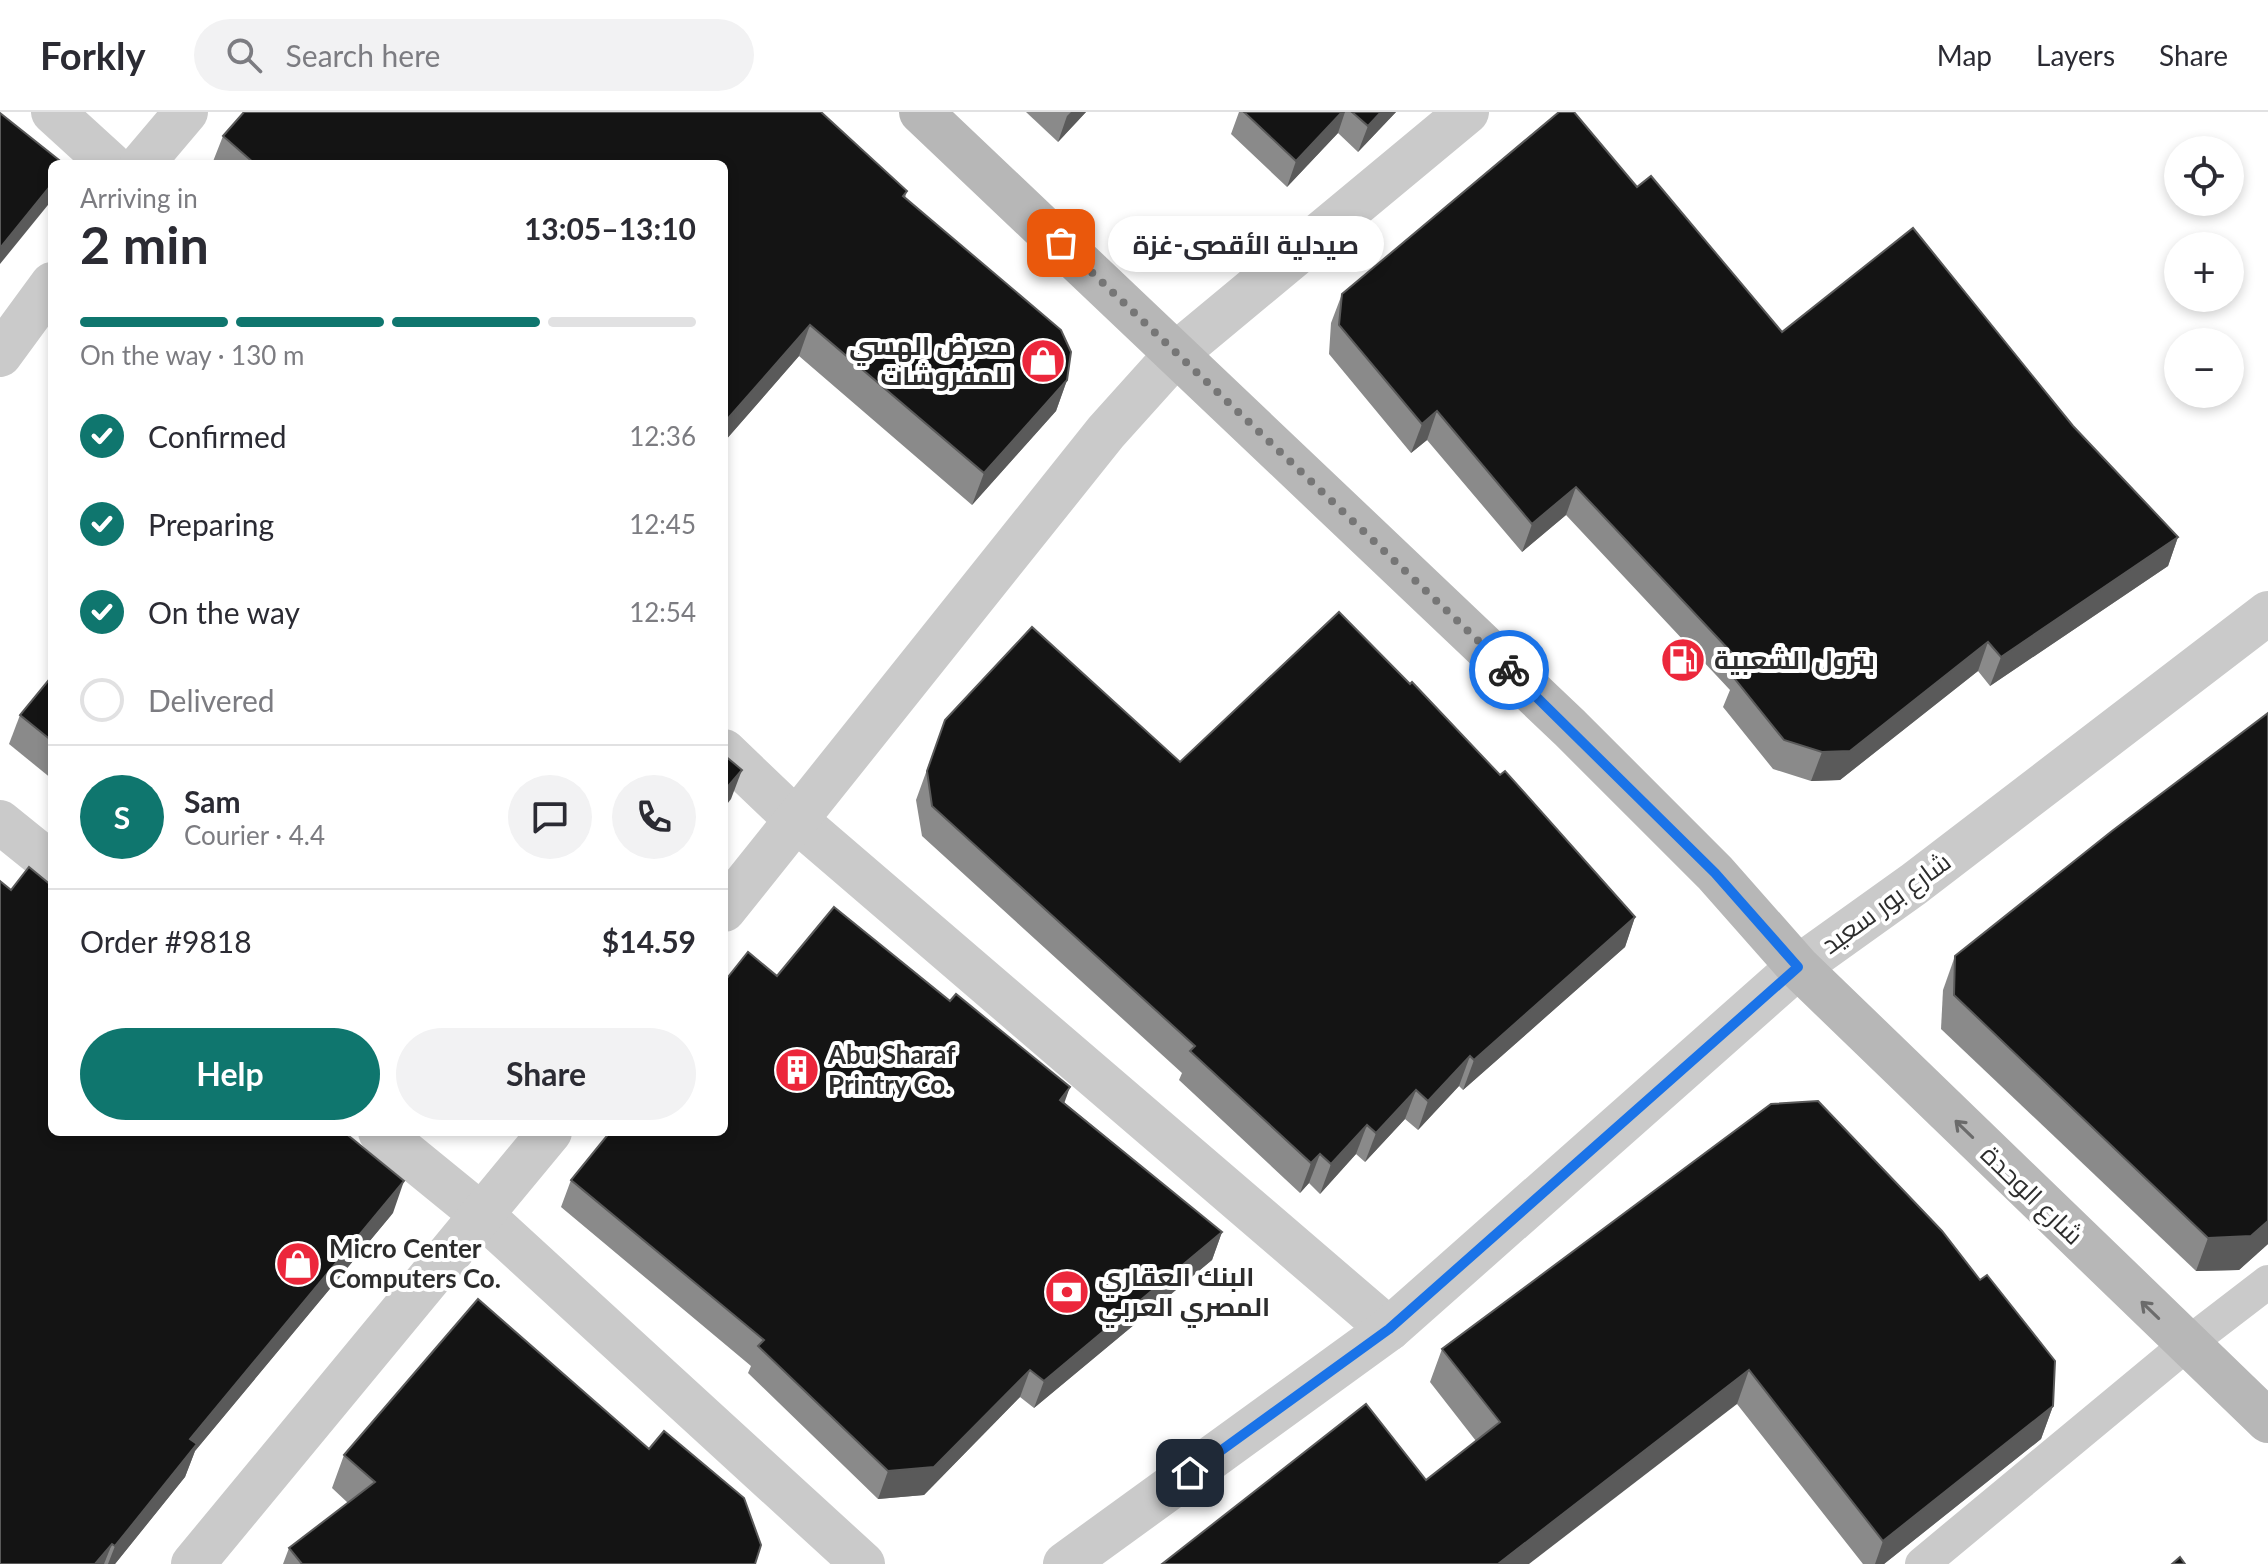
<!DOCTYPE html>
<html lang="en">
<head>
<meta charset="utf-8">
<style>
	body { margin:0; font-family:Lato,Cairo,sans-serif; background:#f2f2f3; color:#2b2b33; height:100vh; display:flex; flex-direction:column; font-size:30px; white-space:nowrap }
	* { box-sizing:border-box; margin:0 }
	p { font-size:26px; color:#7c7c81 }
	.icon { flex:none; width:44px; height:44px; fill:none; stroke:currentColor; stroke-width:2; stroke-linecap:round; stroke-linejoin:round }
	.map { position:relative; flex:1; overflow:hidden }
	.sheet { position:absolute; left:48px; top:48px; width:680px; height:976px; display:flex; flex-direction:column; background:#fff; border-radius:12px; box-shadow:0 4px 12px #0003 }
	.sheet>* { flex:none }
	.buttons { position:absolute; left:2164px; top:24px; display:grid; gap:16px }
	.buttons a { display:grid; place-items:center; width:80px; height:80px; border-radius:50%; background:#fff; box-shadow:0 4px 12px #0003; font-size:40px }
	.pin { position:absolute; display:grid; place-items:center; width:68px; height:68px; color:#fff; margin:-34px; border-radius:16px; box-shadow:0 4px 12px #0006 }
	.courier { position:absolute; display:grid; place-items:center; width:80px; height:80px; margin:-40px; border:6px solid #1a73e8; border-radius:50%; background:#fff; color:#222; box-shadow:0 2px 10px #0007 }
	.bubble { position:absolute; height:56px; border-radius:28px; background:#fff; box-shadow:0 4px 12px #0003; font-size:26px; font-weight:700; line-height:56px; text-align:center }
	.head em { font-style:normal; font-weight:700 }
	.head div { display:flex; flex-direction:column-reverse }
	.head { display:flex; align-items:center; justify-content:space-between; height:136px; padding:0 32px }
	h1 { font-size:52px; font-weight:700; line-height:60px }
	.bar { display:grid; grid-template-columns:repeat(4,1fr); gap:12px 8px; align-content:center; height:96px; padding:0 32px }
	.bar i { height:10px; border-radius:6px; background:#e1e1e2 }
	.bar .on { background:#0f766e }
	.bar p { grid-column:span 4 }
	.line { display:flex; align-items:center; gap:20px; padding:0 32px; border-top:2px solid #e1e1e2 }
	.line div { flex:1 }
	.round { display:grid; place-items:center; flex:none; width:84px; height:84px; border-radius:42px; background:#f2f2f3 }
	ol { padding:0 32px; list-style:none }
	li { display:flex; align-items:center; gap:24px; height:88px }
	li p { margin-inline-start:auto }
	li .icon { padding:8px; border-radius:50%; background:#0f766e; color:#fff; stroke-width:4 }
	li:last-child { color:#7c7c81 }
	li i { width:44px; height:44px; border:4px solid #e1e1e2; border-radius:50% }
	.primary-button { display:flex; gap:16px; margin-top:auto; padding:16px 32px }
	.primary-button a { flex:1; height:92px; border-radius:48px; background:#0f766e; color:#fff; font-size:32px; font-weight:700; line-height:92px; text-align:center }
	.primary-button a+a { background:#f2f2f3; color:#2b2b33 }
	header { display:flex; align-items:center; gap:48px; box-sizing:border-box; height:112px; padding:0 40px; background:#fff; border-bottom:2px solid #e1e1e2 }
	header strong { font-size:38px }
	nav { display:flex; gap:44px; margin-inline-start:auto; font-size:28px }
	.search { width:560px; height:72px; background:#f2f2f3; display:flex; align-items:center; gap:20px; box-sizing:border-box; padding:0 28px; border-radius:44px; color:#7c7c81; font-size:30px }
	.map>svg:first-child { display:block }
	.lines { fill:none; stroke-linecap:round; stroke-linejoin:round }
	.service { stroke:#cacaca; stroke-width:34 }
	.minor { stroke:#cacaca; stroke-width:44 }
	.tertiary { stroke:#cacaca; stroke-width:44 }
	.secondary { stroke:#b7b7b7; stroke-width:44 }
	.wall { fill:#8a8a8a }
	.shaded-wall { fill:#5a5a5a }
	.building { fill:#141414; stroke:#5a5a5a; stroke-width:2 }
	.oneway { stroke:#6b6b6b }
	.done { stroke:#767676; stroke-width:8; stroke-dasharray:0 14.4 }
	.route { stroke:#1a73e8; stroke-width:10 }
	.labels { text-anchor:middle; stroke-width:8; stroke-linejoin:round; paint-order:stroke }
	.poi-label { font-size:26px; font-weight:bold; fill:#2d2d2d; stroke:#fff; text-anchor:start }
	.street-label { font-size:26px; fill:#2d2d2d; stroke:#fff }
</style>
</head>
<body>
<header>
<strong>Forkly</strong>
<div class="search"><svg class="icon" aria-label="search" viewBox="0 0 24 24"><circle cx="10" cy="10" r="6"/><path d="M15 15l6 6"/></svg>Search here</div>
<nav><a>Map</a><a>Layers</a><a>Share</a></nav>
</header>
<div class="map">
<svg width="2268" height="1452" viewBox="0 0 2268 1452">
	<rect width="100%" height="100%" fill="#fff"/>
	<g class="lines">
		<polyline class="service" points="1922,1452 2186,1233 2268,1170"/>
		<g class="minor">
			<polyline points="53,0 110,52"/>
			<polyline points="142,52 186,0"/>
			<polyline points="0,243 52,172"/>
			<polyline points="724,639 795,707 1389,1217"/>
			<polyline points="0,710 52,752"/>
			<polyline points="724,798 1106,320 1178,240 1467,0"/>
			<polyline points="380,1020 483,1104 863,1452"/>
			<polyline points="193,1452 550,1020"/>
		</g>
		<polyline class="tertiary" points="1065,1452 1389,1217 1798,855 1914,772 2268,501"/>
		<polyline class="secondary" points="921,0 1570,616 1715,761 1798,855 2268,1309"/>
	</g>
	<g class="wall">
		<polygon points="244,0 821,0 907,79 905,86 1061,218 1071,240 1067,268 1056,299 972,393 799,244 724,330 724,52 212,52 223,24"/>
		<polygon points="1026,0 1086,0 1058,30"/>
		<polygon points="1239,0 1396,0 1358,40 1338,21 1287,75 1231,22"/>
		<polygon points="1637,75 1782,220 2073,314 2178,425 2168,454 1990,574 1978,559 1840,668 1811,669 1773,657 1723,595 1730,578 1566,403 1522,440 1427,328 1411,341 1329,242 1331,211 1342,182"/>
		<polygon points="52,564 52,667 9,632 20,603"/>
		<polygon points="2268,601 2268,1132 2239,1158 2196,1159 1941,917 1943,878 1955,844"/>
		<polygon points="945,608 1180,650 1635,805 1625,835 1463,978 1459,974 1418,1018 1405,1007 1365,1050 1356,1042 1320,1082 1309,1071 1300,1081 1179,968 1182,961 922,724 916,688"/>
		<polygon points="777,864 1065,991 1222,1120 1212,1148 1034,1296 1020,1285 924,1383 878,1387 748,1261 751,1254 561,1095 571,1068"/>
		<polygon points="1771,992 2053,1294 2041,1327 1884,1452 1863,1452 1737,1292 1426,1368 1476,1329 1430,1270 1442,1237"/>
		<polygon points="393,1101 195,1339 185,1365 115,1452 0,1452"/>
		<polygon points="344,1343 755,1452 283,1452 289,1436 348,1391 332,1376"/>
	</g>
	<g class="shaded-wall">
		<polygon points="1071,0 1086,0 1058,30 1067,4"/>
		<polygon points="1342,0 1345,0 1338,21 1287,75 1296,49"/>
		<polygon points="1381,0 1396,0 1358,40 1368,14"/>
		<polygon points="52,72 52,88 0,152 0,136"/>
		<polygon points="810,213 799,244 724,330 724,311"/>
		<polygon points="1067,268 1056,299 972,393 984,361"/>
		<polygon points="1437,299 1427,328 1411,341 1422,312"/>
		<polygon points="1576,375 1566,403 1522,440 1532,412"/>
		<polygon points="2178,425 2168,454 1990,574 2001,545"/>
		<polygon points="1988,530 1978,559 1840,668 1811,669 1822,640"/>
		<polygon points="742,658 731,687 724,696 724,679"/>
		<polygon points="1635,805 1625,835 1463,978 1474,948"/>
		<polygon points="1470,944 1459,974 1418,1018 1428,989"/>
		<polygon points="1070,975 1060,1003 1060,988"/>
		<polygon points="1416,978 1405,1007 1365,1050 1376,1021"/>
		<polygon points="1367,1013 1356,1042 1320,1082 1331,1052"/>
		<polygon points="1320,1042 1309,1071 1300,1081 1311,1051"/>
		<polygon points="404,1069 393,1101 195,1339 185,1365 115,1452 108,1452 115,1434 190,1327"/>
		<polygon points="2268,1109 2268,1132 2239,1158 2196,1159 2208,1126"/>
		<polygon points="1222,1120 1212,1148 1034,1296 1044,1269"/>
		<polygon points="1030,1258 1020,1285 924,1383 878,1387 888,1359"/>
		<polygon points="1749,1258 1737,1292 1529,1452 1498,1452"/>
		<polygon points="2053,1294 2041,1327 1884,1452 1875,1452 1883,1429"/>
		<polygon points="112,1432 104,1452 95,1452"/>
	</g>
	<g class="building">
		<polygon points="244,0 821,0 907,79 903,84 1061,218 1071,240 1067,268 984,361 810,213 724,311 724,52 255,52 223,24"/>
		<polygon points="1244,0 1342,0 1296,49"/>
		<polygon points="1352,0 1381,0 1368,14"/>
		<polygon points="1559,0 1574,0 1637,75 1651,64 1782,220 1913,116 2073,314 2178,425 2001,545 1988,530 1850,639 1822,640 1784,628 1734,566 1746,556 1576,375 1532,412 1437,299 1422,312 1339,213 1342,182"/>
		<polygon points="0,1 64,52 52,52 52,72 0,136"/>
		<polygon points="1339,500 1410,572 1412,570 1500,663 1505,659 1635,805 1474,948 1470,944 1428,989 1416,978 1376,1021 1367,1013 1331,1052 1320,1042 1311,1051 1190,939 1195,934 932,694 927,659 945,608 1032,515 1180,650"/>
		<polygon points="52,564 52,629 20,603"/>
		<polygon points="2268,601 2268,1109 2251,1124 2208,1126 1954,883 1955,844 2112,719"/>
		<polygon points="724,643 742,658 724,679"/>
		<polygon points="29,755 52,774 52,1020 344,1020 404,1069 190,1327 197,1332 115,1434 112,1432 95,1452 0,1452 0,769 11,778"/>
		<polygon points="834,795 950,889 956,882 1070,975 1060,988 1222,1120 1044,1269 1030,1258 934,1355 888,1359 758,1234 764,1228 571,1068 610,1020 724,1020 724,870 748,840 777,864"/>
		<polygon points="1818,989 1942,1119 1980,1168 1987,1163 2055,1249 2053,1294 1883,1429 1749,1258 1498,1452 1162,1452 1366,1292 1426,1368 1500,1310 1442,1237 1771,992"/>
		<polygon points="478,1187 649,1337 664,1319 744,1386 761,1433 755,1452 302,1452 289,1436 375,1370 344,1343"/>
		<polygon points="2180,1445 2185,1452 2172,1452"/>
	</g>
	<defs><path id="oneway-shaft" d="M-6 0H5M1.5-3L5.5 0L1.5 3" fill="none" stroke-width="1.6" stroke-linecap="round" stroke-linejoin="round" transform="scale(2)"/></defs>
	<g class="oneway">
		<use href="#oneway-shaft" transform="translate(1964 1017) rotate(-136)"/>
		<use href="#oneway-shaft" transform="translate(2150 1198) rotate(-136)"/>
	</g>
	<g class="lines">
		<polyline class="done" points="1061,131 1509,558"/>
		<polyline class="route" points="1190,1361 1389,1217 1798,855 1715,761 1509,558"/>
	</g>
	<defs>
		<g id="shop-disc" transform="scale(2.3)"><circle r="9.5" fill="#ec273b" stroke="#fff"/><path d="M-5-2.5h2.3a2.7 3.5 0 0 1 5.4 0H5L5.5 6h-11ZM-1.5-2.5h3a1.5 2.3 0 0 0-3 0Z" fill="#fff"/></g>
		<g id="fuel-disc" transform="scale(2.3)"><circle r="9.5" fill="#ec273b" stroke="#fff"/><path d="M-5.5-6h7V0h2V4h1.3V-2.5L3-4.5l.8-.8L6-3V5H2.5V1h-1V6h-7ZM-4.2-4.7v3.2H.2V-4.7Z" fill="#fff"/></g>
		<g id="building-disc" transform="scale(2.3)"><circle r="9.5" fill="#ec273b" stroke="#fff"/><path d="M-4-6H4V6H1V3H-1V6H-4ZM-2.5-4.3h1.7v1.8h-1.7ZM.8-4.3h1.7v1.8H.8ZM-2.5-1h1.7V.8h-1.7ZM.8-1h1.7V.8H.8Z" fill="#fff"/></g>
		<g id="bank-disc" transform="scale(2.3)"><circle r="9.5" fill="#ec273b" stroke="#fff"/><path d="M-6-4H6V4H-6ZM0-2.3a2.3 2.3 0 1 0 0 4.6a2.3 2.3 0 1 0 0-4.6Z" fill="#fff"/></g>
	</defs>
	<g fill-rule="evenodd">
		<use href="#shop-disc" x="1043" y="249"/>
		<use href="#fuel-disc" x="1683" y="548"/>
		<use href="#building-disc" x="797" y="958"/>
		<use href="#shop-disc" x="298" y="1152"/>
		<use href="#bank-disc" x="1067" y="1180"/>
	</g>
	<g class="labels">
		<g class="poi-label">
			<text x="1012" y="243" text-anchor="end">معرض الهسي<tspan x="1012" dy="30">للمفروشات</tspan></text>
			<text x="1714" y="557">بترول الشعبية</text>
			<text x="828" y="952">Abu Sharaf<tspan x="828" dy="30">Printry Co.</tspan></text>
			<text x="329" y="1146">Micro Center<tspan x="329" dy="30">Computers Co.</tspan></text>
			<text x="1098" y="1174">البنك العقاري<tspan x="1098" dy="30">المصري العربي</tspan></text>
		</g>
		<g class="street-label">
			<text transform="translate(1886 791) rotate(-36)" y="9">شارع بور سعيد</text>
			<text transform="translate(2032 1083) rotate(44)" y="9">شارع الوحدة</text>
		</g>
	</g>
</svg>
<div class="buttons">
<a><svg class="icon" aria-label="locate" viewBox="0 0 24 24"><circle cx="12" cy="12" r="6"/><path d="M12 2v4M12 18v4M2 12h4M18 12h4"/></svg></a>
<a>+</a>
<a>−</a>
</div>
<div class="pin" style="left:1061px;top:131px;background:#ea580c"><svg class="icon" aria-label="bag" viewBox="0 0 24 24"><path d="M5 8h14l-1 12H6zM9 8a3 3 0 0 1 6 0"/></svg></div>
<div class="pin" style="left:1190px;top:1361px;background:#1f2937"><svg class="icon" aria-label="home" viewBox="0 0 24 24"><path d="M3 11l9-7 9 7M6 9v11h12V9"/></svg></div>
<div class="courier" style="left:1509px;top:558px"><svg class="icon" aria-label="bike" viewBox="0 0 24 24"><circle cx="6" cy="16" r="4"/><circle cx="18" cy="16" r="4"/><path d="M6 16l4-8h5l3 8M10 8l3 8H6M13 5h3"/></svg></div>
<div class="bubble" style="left:1108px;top:104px;width:276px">صيدلية الأقصى-غزة</div>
<section class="sheet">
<div class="head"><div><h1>2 min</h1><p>Arriving in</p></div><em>13:05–13:10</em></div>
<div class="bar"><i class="on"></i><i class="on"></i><i class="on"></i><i></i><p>On the way · 130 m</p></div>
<ol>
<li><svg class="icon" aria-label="check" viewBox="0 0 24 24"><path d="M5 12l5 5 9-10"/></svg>Confirmed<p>12:36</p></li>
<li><svg class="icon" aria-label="check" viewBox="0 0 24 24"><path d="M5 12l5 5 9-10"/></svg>Preparing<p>12:45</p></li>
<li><svg class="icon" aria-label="check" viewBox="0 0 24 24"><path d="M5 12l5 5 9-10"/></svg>On the way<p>12:54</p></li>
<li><i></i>Delivered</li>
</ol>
<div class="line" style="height:144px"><b class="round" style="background:#0f766e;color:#fff">S</b><div><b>Sam</b><p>Courier · 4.4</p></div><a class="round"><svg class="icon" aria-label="chat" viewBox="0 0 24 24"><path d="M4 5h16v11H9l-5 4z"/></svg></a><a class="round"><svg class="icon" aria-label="phone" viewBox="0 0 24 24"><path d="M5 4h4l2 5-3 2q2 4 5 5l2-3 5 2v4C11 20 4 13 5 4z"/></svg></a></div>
<div class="line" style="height:104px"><div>Order #9818</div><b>$14.59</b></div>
<div class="primary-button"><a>Help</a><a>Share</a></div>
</section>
</div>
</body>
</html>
